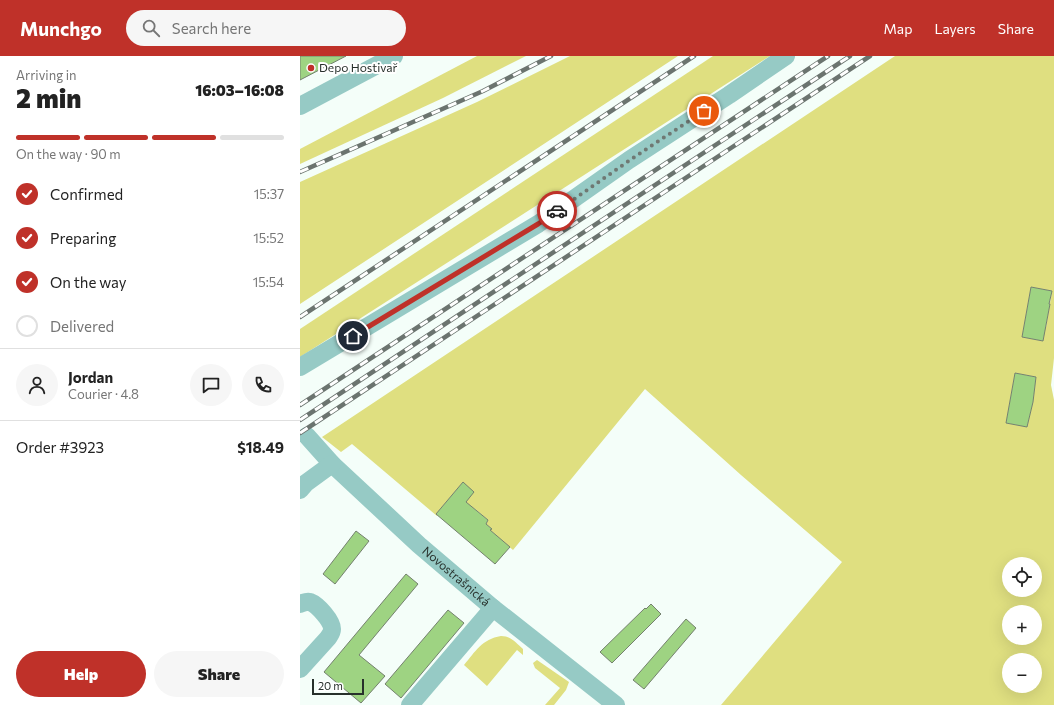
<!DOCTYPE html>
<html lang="en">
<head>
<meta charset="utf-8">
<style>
	body { margin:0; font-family:Commissioner,sans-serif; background:#f6f6f6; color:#222; height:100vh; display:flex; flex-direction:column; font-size:15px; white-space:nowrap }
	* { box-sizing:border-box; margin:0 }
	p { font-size:13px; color:#767676 }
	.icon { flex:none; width:22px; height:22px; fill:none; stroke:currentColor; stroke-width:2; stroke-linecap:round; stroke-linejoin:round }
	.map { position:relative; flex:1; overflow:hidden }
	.sheet { display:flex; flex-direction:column; background:#fff; width:300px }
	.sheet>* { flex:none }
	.buttons { position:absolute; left:702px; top:501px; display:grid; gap:8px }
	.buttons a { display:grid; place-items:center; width:40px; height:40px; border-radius:50%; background:#fff; box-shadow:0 4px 16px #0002; font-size:20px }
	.scale { position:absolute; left:12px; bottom:10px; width:52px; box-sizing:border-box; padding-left:4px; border:2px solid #27302b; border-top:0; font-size:11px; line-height:14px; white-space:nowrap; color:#27302b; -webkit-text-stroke:3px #fff; paint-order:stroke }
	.pin { position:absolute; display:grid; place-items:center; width:34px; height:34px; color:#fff; margin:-17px; border:2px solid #fff; border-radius:50%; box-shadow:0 1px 4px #0007 }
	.courier { position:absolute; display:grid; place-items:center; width:40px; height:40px; margin:-20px; border:3px solid #bf3129; border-radius:50%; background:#fff; color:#222; box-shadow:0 1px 5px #0007 }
	.headline em { font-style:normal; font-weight:800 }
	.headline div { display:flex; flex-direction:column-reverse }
	.headline { display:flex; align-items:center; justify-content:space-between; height:68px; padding:0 16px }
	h1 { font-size:26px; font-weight:800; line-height:30px }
	.bar { display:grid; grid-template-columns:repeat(4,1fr); gap:6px 4px; align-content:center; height:48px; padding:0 16px }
	.bar i { height:5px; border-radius:3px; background:#e0e0e0 }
	.bar .current { background:#bf3129 }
	.bar p { grid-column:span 4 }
	.line { display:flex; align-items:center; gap:10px; padding:0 16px; border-top:1px solid #e0e0e0 }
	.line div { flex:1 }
	.round { display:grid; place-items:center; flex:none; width:42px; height:42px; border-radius:21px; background:#f6f6f6 }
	ol { padding:0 16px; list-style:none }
	li { display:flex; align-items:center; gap:12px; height:44px }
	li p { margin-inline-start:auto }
	li .icon { padding:4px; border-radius:50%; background:#bf3129; color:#fff; stroke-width:4 }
	li:last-child { color:#767676 }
	li i { width:22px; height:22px; border:2px solid #e0e0e0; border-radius:50% }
	.button { display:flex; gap:8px; margin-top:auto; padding:8px 16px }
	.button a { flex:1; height:46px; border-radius:24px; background:#bf3129; color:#fff; font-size:16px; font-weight:800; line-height:46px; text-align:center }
	.button a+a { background:#f6f6f6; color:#222 }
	header { display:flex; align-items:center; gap:24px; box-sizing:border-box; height:56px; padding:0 20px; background:#bf3129; color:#fff }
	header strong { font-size:19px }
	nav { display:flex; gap:22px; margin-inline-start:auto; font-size:14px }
	.search { width:280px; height:36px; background:#f6f6f6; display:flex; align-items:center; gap:10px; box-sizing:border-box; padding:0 14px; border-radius:22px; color:#767676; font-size:15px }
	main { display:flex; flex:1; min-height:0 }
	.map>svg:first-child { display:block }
	.green { fill:#dfdf80; fill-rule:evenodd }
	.building { fill:#9ed382; stroke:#74816e }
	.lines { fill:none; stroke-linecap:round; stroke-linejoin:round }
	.minor { stroke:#96cac5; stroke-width:18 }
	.rail-casing { stroke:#6b746f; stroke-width:4.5 }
	.rail { stroke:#fff; stroke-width:3; stroke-dasharray:9; stroke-linecap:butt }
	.done { stroke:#6f7873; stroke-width:4; stroke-dasharray:0 7.2 }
	.route { stroke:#bf3129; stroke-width:5 }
	.poi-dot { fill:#bf3129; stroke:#fff; stroke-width:1.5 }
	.labels { text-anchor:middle; stroke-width:4; stroke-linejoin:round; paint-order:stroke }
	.poi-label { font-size:12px; fill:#27302b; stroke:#fff; text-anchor:start }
	.street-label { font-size:12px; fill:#27302b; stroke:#fff }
</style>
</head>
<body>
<header>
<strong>Munchgo</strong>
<div class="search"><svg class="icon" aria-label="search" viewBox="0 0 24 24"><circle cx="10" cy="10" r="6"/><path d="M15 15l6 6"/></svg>Search here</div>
<nav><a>Map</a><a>Layers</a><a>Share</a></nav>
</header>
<main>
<section class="sheet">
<div class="headline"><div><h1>2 min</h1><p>Arriving in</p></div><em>16:03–16:08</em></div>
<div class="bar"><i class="current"></i><i class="current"></i><i class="current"></i><i></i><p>On the way · 90 m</p></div>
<ol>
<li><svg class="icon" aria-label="check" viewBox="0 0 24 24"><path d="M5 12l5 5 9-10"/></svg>Confirmed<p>15:37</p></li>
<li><svg class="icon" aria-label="check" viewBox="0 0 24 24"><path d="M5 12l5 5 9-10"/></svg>Preparing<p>15:52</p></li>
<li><svg class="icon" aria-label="check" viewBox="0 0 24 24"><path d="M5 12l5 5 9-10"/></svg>On the way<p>15:54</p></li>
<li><i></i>Delivered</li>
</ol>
<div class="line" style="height:72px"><a class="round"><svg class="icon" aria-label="person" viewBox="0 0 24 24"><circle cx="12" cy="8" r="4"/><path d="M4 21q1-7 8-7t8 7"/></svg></a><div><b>Jordan</b><p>Courier · 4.8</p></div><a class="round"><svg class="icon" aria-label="chat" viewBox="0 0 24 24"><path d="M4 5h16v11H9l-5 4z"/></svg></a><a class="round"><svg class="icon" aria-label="phone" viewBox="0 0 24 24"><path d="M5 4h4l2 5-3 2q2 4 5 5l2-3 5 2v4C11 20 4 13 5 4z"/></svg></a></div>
<div class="line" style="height:52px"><div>Order #3923</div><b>$18.49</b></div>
<div class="button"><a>Help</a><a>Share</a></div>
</section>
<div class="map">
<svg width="754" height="649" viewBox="0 0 754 649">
	<rect width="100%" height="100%" fill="#f4fef9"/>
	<g class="green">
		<polygon points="177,0 226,0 143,42 0,108 0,93"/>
		<polygon points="270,0 378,0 0,248 0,126 177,46"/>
		<polygon points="413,0 470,0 0,301 0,273"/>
		<path d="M595 0H754V302L751 329 754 344V649H421L542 506 441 419 345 333 213 494 190 474 191 472 186 468 188 464 175 453 163 449V426L138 456 137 460 52 388 41 396 22 381ZM731 231 752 235 746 271 745 272 743 285 722 281ZM715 317 736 321 733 346 727 371 706 367ZM709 508H735V534H709ZM709 556H735V582H709ZM709 604H735V630H709Z"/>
		<path d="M201 580C211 580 216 587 223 593V599L217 594 187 630 164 609C175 596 182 583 201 580Z"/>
		<polygon points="237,604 269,626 266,634 254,649 245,649 260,632 235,612 233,607"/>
	</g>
	<g class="building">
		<polygon points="0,0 46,0 0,24"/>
		<polygon points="731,231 752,235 749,248 750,248 743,285 722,281"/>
		<polygon points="715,317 736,321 733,346 727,371 706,367"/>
		<polygon points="163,426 174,436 166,446 188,464 186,468 192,473 190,474 210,491 195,508 136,458"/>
		<polygon points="56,475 69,485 35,528 23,518"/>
		<polygon points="106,518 118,528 59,599 85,620 61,647 24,616"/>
		<polygon points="351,548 361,558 312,607 300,596 345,552 346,553"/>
		<polygon points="148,554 164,567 101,642 85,628"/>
		<polygon points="386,563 396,572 344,633 333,624"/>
	</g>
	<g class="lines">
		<g class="minor">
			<polyline points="0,50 94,0"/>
			<polyline points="0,311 238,168 329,104 429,39 486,0"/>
			<path id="s1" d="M7 380 32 408 119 489 193 552 316 649"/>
			<polyline points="0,434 6,427 32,408"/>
			<path d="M0 548C3 547 6 545 10 546 18 549 32 565 32 573 32 577 30 579 28 582L0 613"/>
			<polyline points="110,649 193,552"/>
		</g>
		<g class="rail-casing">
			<g id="rail">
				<polyline points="0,116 183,35 251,0"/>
				<polyline points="0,261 394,0"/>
				<polyline points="0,349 528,0"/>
				<polyline points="0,364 550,0"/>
				<polyline points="0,377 570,0"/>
			</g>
		</g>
		<use href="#rail" class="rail"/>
	</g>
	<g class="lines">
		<polyline class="done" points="257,155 330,104 404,55"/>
		<polyline class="route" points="53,280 238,168 257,155"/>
	</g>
	<circle class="poi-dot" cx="11" cy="12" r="4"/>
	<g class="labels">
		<g class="poi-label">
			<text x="19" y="16">Depo Hostivař</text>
		</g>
		<g class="street-label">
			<text dy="4" stroke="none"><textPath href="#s1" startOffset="205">Novostrašnická</textPath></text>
		</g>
	</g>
</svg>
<div class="buttons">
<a><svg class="icon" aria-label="locate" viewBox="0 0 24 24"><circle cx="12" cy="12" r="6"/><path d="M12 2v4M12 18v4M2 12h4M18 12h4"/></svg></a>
<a>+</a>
<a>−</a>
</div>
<div class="scale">20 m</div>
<div class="pin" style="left:404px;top:55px;background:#ea580c"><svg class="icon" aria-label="bag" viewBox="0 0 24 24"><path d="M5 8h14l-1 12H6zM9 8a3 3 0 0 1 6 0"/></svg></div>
<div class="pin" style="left:53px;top:280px;background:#1f2937"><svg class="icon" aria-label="home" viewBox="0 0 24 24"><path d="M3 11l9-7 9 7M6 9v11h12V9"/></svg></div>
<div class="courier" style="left:257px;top:155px"><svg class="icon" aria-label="car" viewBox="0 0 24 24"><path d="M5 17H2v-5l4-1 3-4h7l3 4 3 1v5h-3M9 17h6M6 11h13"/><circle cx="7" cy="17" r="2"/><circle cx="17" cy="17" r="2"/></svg></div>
</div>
</main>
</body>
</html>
